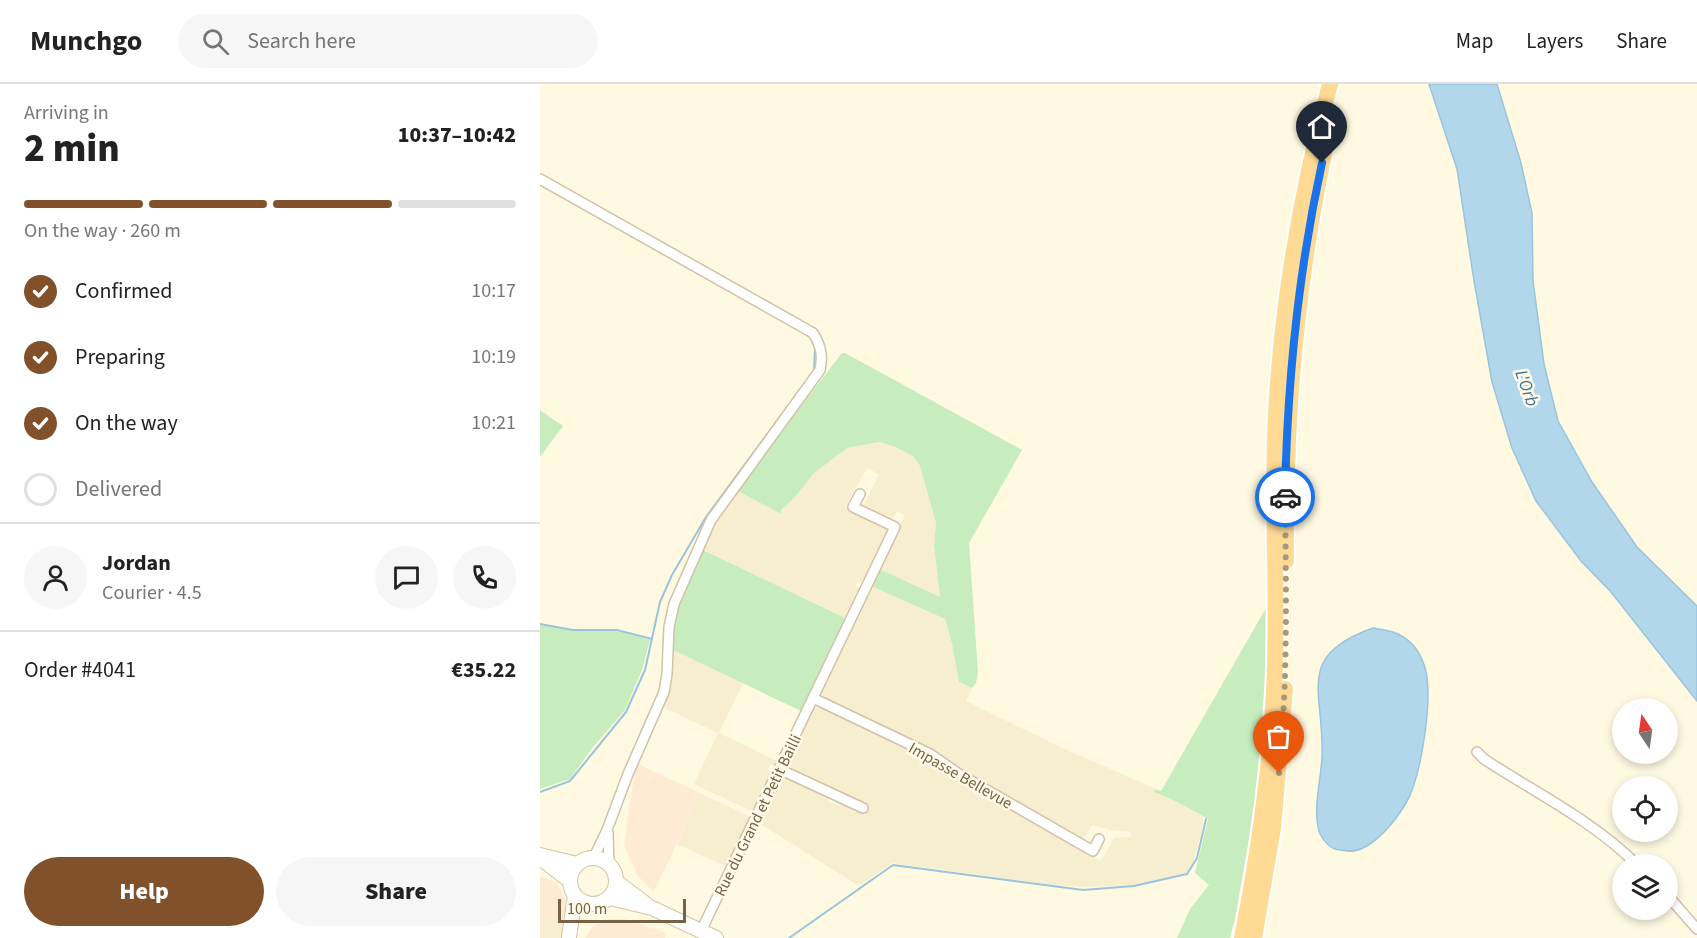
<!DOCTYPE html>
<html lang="en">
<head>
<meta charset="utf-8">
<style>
	body { margin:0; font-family:"Source Sans 3",sans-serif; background:#f6f6f6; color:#222; height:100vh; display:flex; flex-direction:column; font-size:22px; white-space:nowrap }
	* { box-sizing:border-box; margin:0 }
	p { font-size:20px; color:#767676 }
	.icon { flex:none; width:33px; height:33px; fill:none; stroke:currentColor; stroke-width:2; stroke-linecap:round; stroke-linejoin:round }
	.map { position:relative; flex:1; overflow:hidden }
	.panel { display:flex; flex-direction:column; background:#fff; width:540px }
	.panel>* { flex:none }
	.needle { width:39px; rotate:347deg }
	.tools { position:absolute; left:1072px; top:614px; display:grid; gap:12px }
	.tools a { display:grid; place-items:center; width:66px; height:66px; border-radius:50%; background:#fff; box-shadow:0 3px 9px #0003; font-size:30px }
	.scale { position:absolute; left:18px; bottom:15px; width:128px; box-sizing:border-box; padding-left:6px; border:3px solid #786245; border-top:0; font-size:16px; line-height:21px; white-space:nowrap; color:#786245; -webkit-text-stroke:4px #fffbe9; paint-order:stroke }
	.pin { position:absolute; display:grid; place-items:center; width:51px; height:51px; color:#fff; margin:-62px -26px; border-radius:50% 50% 50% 0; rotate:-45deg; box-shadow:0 0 6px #0007 }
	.pin .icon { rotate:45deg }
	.courier { position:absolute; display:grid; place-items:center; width:60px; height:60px; margin:-30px; border:4px solid #1a73e8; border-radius:50%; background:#fff; color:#222; box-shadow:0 2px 8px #0007 }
	.head em { font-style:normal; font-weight:800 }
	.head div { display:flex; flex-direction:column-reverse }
	.head { display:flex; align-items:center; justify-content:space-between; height:102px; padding:0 24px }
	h1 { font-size:39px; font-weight:800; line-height:45px }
	.bar { display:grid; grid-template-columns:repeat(4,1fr); gap:9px 6px; align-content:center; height:72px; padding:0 24px }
	.bar i { height:8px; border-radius:4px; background:#e0e0e0 }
	.bar .on { background:#81512c }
	.bar p { grid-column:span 4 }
	.line { display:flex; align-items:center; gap:15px; padding:0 24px; border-top:2px solid #e0e0e0 }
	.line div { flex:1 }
	.round { display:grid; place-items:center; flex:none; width:63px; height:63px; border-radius:32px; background:#f6f6f6 }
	ol { padding:0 24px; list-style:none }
	li { display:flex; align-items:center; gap:18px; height:66px }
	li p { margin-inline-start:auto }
	li .icon { padding:6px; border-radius:50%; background:#81512c; color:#fff; stroke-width:4 }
	li:last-child { color:#767676 }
	li i { width:33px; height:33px; border:3px solid #e0e0e0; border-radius:50% }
	.primary-button { display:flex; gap:12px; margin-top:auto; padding:12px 24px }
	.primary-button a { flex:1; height:69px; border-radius:36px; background:#81512c; color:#fff; font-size:24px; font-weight:800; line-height:69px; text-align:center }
	.primary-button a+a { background:#f6f6f6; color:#222 }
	header { display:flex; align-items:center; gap:36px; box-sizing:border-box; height:84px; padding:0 30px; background:#fff; border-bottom:2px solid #e0e0e0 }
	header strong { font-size:28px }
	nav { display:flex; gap:33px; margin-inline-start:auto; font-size:21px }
	.search { width:420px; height:54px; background:#f6f6f6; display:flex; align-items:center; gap:15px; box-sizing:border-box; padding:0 21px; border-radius:33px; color:#767676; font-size:22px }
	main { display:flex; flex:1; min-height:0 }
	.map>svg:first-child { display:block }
	.residential { fill:#f7edcf }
	.commercial { fill:#ffead4 }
	.green { fill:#c7edbe }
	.water { fill:#b3d7ea; stroke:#99c4dd; stroke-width:1.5 }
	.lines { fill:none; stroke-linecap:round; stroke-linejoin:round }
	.stream { stroke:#99c4dd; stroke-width:2 }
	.minor-casing { stroke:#d1c2a7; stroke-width:12 }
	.secondary-casing { stroke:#d4c4a3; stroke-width:16 }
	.trunk-casing { stroke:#fff; stroke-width:20 }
	.minor { stroke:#fff; stroke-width:9 }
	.secondary { stroke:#fff; stroke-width:14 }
	.trunk { stroke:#ffda94; stroke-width:16 }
	.done { stroke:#a7977c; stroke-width:6; stroke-dasharray:0 10.8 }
	.route { stroke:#1a73e8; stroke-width:8 }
	.labels { text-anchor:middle; stroke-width:5; stroke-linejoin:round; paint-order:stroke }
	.street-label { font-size:16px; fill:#786245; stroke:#fffbe9 }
	.water-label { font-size:18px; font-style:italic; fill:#3f7596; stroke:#fffbe9 }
</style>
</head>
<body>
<header>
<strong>Munchgo</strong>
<div class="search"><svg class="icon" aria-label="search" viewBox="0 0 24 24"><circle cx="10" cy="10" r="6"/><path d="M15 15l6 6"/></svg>Search here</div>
<nav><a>Map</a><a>Layers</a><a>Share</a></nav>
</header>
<main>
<section class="panel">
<div class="head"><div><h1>2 min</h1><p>Arriving in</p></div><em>10:37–10:42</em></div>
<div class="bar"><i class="on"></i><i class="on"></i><i class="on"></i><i></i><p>On the way · 260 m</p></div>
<ol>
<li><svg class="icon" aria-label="check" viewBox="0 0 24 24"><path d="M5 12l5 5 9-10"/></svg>Confirmed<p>10:17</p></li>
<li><svg class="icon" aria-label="check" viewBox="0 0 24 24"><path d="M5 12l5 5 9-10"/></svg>Preparing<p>10:19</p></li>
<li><svg class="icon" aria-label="check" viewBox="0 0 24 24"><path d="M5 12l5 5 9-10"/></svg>On the way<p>10:21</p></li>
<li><i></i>Delivered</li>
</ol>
<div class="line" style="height:108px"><a class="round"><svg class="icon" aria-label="person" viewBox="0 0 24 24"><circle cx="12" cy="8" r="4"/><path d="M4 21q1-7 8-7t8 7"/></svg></a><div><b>Jordan</b><p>Courier · 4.5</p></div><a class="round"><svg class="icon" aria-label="chat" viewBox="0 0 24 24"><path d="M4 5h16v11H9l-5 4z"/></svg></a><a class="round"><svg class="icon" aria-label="phone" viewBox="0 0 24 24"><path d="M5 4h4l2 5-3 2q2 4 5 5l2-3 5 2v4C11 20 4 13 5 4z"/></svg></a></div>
<div class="line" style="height:78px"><div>Order #4041</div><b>€35.22</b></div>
<div class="primary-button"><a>Help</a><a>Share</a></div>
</section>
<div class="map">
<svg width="1157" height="854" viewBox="0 0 1157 854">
	<rect width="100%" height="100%" fill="#fff9e1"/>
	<g class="residential">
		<polygon points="339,358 353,362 373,372 380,382 396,439 394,462 400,514 339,485 365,431 357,427 352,437 323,423 339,390 327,384 305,423 349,444 322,500 317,498 315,502 319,504 305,534 161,465 176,435 196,406 241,430 241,426 256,412 274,389 288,377 307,364"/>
		<polygon points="331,502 405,535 412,560 419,598 432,604 426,617 520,663 616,705 615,709 635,717 663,733 663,741 654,776 647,790 594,801 546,803 514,801 352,779 319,802 219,739 239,697 248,694 287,712 289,718 296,721 304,720 323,728 245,684 273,624 279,623 384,672 423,699 561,777 574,754 591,753 591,748 570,746 552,741 544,755 432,692 390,664 283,612 281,607"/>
		<polygon points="133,566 203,599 179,649 237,677 236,681 230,681 228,685 232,689 213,728 154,700 178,649 121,622 131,593"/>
		<polygon points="160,709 211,733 187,783 137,760"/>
		<polygon points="0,835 23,838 21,854 0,854"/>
	</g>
	<g class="commercial">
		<polygon points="96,679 160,709 114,808 98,792 84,762 94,692 91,691"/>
		<polygon points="0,792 17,799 26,818 23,838 0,835"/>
		<polygon points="68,835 85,835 125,849 125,854 45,854 53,842"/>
	</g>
	<g class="green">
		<polygon points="302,269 305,269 482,366 429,459 438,588 436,599 432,604 419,598 412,560 405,535 331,502 339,485 400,513 394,462 396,439 380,382 373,372 353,362 339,358 307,364 274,389 256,412 241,426 241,430 196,406"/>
		<polygon points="0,326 23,342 0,373"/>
		<polygon points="161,465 305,534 261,627 133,566 134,537 137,520"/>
		<polygon points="730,517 729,576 721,687 695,835 690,854 637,854 650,825 669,801 655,789 668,735 635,717 614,708 616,705 621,707"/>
		<polygon points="0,540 34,547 65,546 82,548 110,556 102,586 85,626 53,663 30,695 0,705"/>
	</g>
	<g class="water">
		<polygon points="889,0 957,0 981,79 992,129 993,197 1004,280 1018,337 1052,398 1097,463 1157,522 1157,617 1071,508 1041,477 996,417 972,364 952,298 934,197 917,85"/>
		<path d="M833 544C847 546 859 548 870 558 879 566 886 582 887 594 891 623 881 694 866 719 856 736 835 763 814 767 810 768 805 766 800 766 792 766 784 758 780 750 772 728 781 696 782 673 785 609 753 572 833 544Z"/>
	</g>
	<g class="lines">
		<g class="stream">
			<polyline points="274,287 275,264"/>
			<polyline points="0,540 33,546 77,546 112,555"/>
			<polyline points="0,708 30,697 86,628 105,586 120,518 132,491 166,433 242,330"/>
			<polyline points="249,854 353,781 543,806 594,802 647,790 657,774 666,735"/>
		</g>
		<g class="minor-casing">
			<g id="minor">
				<path d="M0 95 273 249C281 262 283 271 280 286L171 436 134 520 129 543 127 590 124 608 88 690 67 746 54 773"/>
				<polyline points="273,614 390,670 419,690 553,767 559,755"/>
				<path d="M937 668 944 675C994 708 1055 738 1096 780"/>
				<polyline points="239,685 323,724"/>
				<polyline points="68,749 69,780"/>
				<polyline points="1128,812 1157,845"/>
				<polyline points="161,847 355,443 313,423 320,410"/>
			</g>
		</g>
		<g class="secondary-casing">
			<g id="secondary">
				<polyline points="0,771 37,780"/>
				<circle cx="53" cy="797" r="23"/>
				<polyline points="0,774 30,797"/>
				<polyline points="77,798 106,820"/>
				<polyline points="70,814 112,824 176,854"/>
				<polyline points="29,853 35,812"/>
			</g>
		</g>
		<g class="trunk-casing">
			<g id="trunk">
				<path d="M746 477C744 329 757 187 790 42"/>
				<path d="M702 854C718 773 730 690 734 607 739 515 731 423 736 330 742 218 761 108 790 0"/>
				<polyline points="714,854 733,744 745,605"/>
			</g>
		</g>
		<use href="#minor" class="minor"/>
		<use href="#secondary" class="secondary"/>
		<use href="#trunk" class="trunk"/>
	</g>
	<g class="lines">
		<path class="done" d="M739 689C748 597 746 505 745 413"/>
		<path class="route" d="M745 413C747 300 758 189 782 79"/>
	</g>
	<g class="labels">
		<g class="street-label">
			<text transform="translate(421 691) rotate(30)" y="6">Impasse Bellevue</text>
			<text transform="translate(217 731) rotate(-64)" y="6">Rue du Grand et Petit Bailli</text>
		</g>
		<g class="water-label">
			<text transform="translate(987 304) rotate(70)" y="6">L'Orb</text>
		</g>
	</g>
</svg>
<div class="tools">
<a><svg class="needle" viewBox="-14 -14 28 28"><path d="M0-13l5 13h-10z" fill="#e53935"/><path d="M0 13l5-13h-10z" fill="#767676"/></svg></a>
<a><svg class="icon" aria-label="locate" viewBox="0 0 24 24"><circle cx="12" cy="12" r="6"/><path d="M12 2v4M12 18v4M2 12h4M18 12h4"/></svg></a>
<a><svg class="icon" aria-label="layers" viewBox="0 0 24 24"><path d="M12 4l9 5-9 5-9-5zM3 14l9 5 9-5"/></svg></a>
</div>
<div class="scale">100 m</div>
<div class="pin" style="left:739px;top:689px;background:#ea580c"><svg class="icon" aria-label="bag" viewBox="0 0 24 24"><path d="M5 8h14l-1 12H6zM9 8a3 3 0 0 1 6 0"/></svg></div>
<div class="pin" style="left:782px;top:79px;background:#1f2937"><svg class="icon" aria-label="home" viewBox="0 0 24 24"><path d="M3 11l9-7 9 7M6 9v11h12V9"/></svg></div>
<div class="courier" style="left:745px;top:413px"><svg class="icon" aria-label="car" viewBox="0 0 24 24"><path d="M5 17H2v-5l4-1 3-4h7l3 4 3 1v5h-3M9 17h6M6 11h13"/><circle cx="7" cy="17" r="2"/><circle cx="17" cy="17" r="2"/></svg></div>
</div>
</main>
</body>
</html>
